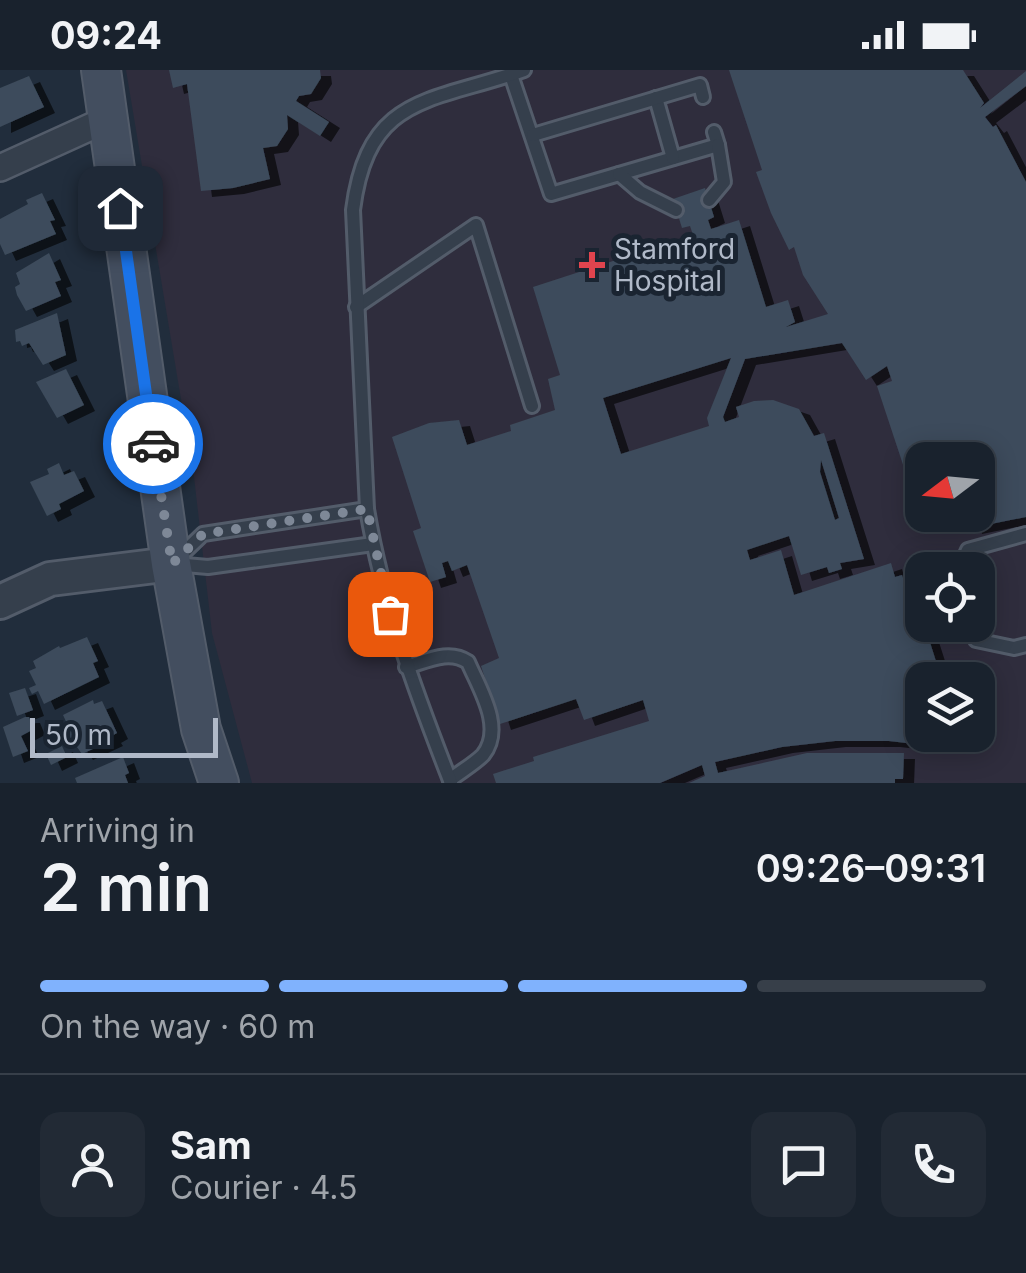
<!DOCTYPE html>
<html lang="en">
<head>
<meta charset="utf-8">
<style>
	body { margin:0; font-family:Inter,sans-serif; background:#222a35; color:#f1f3f6; height:100vh; display:flex; flex-direction:column; font-size:38px; white-space:nowrap }
	* { box-sizing:border-box; margin:0 }
	p { font-size:32px; color:#9fa4aa }
	.icon { flex:none; width:55px; height:55px; fill:none; stroke:currentColor; stroke-width:2; stroke-linecap:round; stroke-linejoin:round }
	.map { position:relative; height:713px; overflow:hidden }
	.drawer { display:flex; flex-direction:column; background:#19222d; flex:1 }
	.drawer>* { flex:none }
	.needle { width:65px; rotate:254deg }
	.buttons { position:absolute; left:905px; top:372px; display:grid; gap:20px }
	.buttons a { display:grid; place-items:center; width:90px; height:90px; border-radius:20px; background:#19222d; box-shadow:0 5px 25px #0003,0 0 0 2px #373f49; font-size:50px }
	.scale { position:absolute; left:30px; bottom:25px; width:188px; box-sizing:border-box; padding-left:10px; border:5px solid #b0b9c8; border-top:0; font-size:28px; line-height:35px; white-space:nowrap; color:#b0b9c8; -webkit-text-stroke:8px #1a2431; paint-order:stroke }
	.pin { position:absolute; display:grid; place-items:center; width:85px; height:85px; color:#fff; margin:-42px; border-radius:20px; box-shadow:0 5px 15px #0006 }
	.courier { position:absolute; display:grid; place-items:center; width:100px; height:100px; margin:-50px; border:8px solid #1a73e8; border-radius:50%; background:#fff; color:#222; box-shadow:0 2px 12px #0007 }
	.head em { font-style:normal; font-weight:600 }
	.head div { display:flex; flex-direction:column-reverse }
	.head { display:flex; align-items:center; justify-content:space-between; height:170px; padding:0 40px }
	h1 { font-size:65px; font-weight:600; line-height:75px }
	.bar { display:grid; grid-template-columns:repeat(4,1fr); gap:15px 10px; align-content:center; height:120px; padding:0 40px }
	.bar i { height:12px; border-radius:8px; background:#373f49 }
	.bar .current { background:#80b2fd }
	.bar p { grid-column:span 4 }
	.line { display:flex; align-items:center; gap:25px; padding:0 40px; border-top:2px solid #373f49 }
	.line div { flex:1 }
	.round { display:grid; place-items:center; flex:none; width:105px; height:105px; border-radius:20px; background:#222a35 }
	.status { display:flex; justify-content:space-between; align-items:center; height:70px; padding:0 50px; background:#19222d; direction:ltr }
	.status svg { height:28px; fill:currentColor }
	.map>svg:first-child { display:block }
	.medical { fill:#2f2d3d; fill-rule:evenodd }
	.building { fill:#3d4b5b; fill-rule:evenodd; filter:url(#shadow) }
	.lines { fill:none; stroke-linecap:round; stroke-linejoin:round }
	.service-casing { stroke:#535c6a; stroke-width:18 }
	.minor-casing { stroke:#535c6a; stroke-width:30 }
	.tertiary-casing { stroke:#535c6a; stroke-width:38 }
	.secondary-casing { stroke:#535c6a; stroke-width:42 }
	.service { stroke:#353f4c; stroke-width:12 }
	.minor { stroke:#353f4c; stroke-width:25 }
	.tertiary { stroke:#353f4c; stroke-width:32 }
	.secondary { stroke:#434e5f; stroke-width:38 }
	.done { stroke:#7e8897; stroke-width:10; stroke-dasharray:0 18 }
	.route { stroke:#1a73e8; stroke-width:12 }
	.health-dot { fill:#e0444e; stroke:#1a2431; stroke-width:4 }
	.labels { text-anchor:middle; stroke-width:10; stroke-linejoin:round; paint-order:stroke }
	.poi-label { font-size:28px; fill:#b0b9c8; stroke:#1a2431; text-anchor:start }
</style>
</head>
<body>
<div class="status"><b>09:24</b><svg viewBox="0 0 49 12"><path d="M0 12V9h3v3zM5 12V6h3v6zM10 12V3h3v9zM15 12V0h3v12zM26 1h20v11H26zM47 4h2v5h-2z"/></svg></div>
<div class="map">
<svg width="1026" height="713" viewBox="0 0 1026 713">
	<defs>
		<filter id="shadow"><feDropShadow dx="11" dy="6" stdDeviation="0" flood-color="#0009"/></filter>
	</defs>
	<rect width="100%" height="100%" fill="#212d3c"/>
	<path class="medical" d="M126 0H1026V713H252L212 563 194 407ZM922 390H978V445H922ZM922 500H978V555H922ZM922 610H978V665H922Z"/>
	<g class="building">
		<polygon points="169,0 320,0 321,8 311,24 299,26 296,31 329,52 320,66 287,45 288,59 277,76 263,78 270,109 233,118 201,121 187,14 173,18"/>
		<path d="M729 0H963L984 33 980 38 1026 1V16L985 47 993 57 996 55 1026 112V447L971 458 968 445H978V390H922V436L917 437 877 316 892 311 887 296 866 310 842 273 745 289 723 347 725 352 739 347 736 337 754 331 773 330 799 339 814 366 824 363 864 489 840 493 842 499 829 503 827 497 801 505 789 466 747 480 750 490 781 480 794 525 891 493 895 507 902 505 910 529 903 531 906 543 919 538 942 610H922V665H943L941 677 889 671H835L782 677 715 692 718 703 807 683H904L903 709H895V713H689L705 706 702 695 660 713H496L493 704 534 691 533 687 649 651 643 630 584 650 576 629 500 654 481 596 499 588 467 495 452 501 448 491 442 493 446 507 430 512 413 461 421 458 392 367 429 353 459 350 467 375 511 361 510 355 555 340 548 309 560 305 533 217 693 165 690 156 682 158 673 129 705 118 714 147 708 150 711 159 739 150 766 237 788 230 795 252 786 257 828 244 803 205 794 177 789 180 771 143 756 102 762 100ZM731 288 707 348 709 356 621 384 603 328ZM821 390 839 448 835 450 820 402Z"/>
		<polygon points="29,6 44,37 0,57 0,18"/>
		<polygon points="42,123 55,150 50,151 56,164 5,185 0,174 0,149 28,134 26,130"/>
		<polygon points="49,183 61,210 55,212 61,226 26,241 17,225 15,217 20,214 16,203"/>
		<polygon points="57,243 66,285 43,295 29,273 22,276 20,271 16,272 15,260"/>
		<polygon points="66,299 84,335 57,348 36,312"/>
		<polygon points="59,393 64,405 74,401 84,421 59,434 61,439 47,446 30,412 49,404 47,399"/>
		<polygon points="87,567 98,591 93,593 99,607 44,634 38,621 32,624 29,618 36,615 29,601 36,598 33,591 59,576 60,578"/>
		<polygon points="25,618 33,640 17,646 9,623"/>
		<polygon points="93,630 94,634 102,631 117,663 110,667 112,670 82,684 66,662 70,660 63,645"/>
		<polygon points="25,647 29,647 34,659 21,666 28,681 13,687 3,657"/>
		<polygon points="62,676 67,687 51,695 46,684"/>
		<polygon points="123,687 129,703 125,705 128,713 77,713 75,708"/>
	</g>
	<g class="lines">
		<g class="service-casing">
			<g id="service">
				<polyline points="511,5 551,124 718,75 714,62"/>
				<polyline points="656,28 673,88"/>
				<polyline points="533,65 700,15 703,27"/>
				<polyline points="619,104 640,122 676,140"/>
				<polyline points="709,130 724,112 718,75"/>
				<polyline points="356,237 476,155 532,336"/>
				<polyline points="177,489 203,464 367,439"/>
				<polyline points="174,494 208,497 373,474"/>
				<polyline points="959,500 968,480 1026,464"/>
				<polyline points="972,555 976,570 1014,578 1026,575"/>
				<path d="M406 597C427 591 449 579 468 592 479 618 505 658 483 685 474 694 460 702 450 710"/>
				<path d="M451 713C416 623 383 535 367 439L353 140C368 23 432 33 524 0"/>
			</g>
		</g>
		<g class="minor-casing">
			<polyline id="minor" points="0,98 108,49"/>
		</g>
		<g class="tertiary-casing">
			<polyline id="tertiary" points="0,532 50,509 171,494"/>
		</g>
		<g class="secondary-casing">
			<polyline id="secondary" points="101,0 171,494 201,659 219,713"/>
		</g>
		<use href="#service" class="service"/>
		<use href="#minor" class="minor"/>
		<use href="#tertiary" class="tertiary"/>
		<use href="#secondary" class="secondary"/>
	</g>
	<g class="lines">
		<polyline class="done" points="153,374 172,494 203,464 367,439 390,544"/>
		<polyline class="route" points="120,138 153,374"/>
	</g>
	<path class="health-dot" d="M587 180h10v10h10v10h-10v10h-10v-10h-10v-10h10z"/>
	<g class="labels">
		<g class="poi-label">
			<text x="614" y="189">Stamford<tspan x="614" dy="32">Hospital</tspan></text>
		</g>
	</g>
</svg>
<div class="buttons">
<a><svg class="needle" viewBox="-14 -14 28 28"><path d="M0-13l5 13h-10z" fill="#e53935"/><path d="M0 13l5-13h-10z" fill="#9fa4aa"/></svg></a>
<a><svg class="icon" aria-label="locate" viewBox="0 0 24 24"><circle cx="12" cy="12" r="6"/><path d="M12 2v4M12 18v4M2 12h4M18 12h4"/></svg></a>
<a><svg class="icon" aria-label="layers" viewBox="0 0 24 24"><path d="M12 4l9 5-9 5-9-5zM3 14l9 5 9-5"/></svg></a>
</div>
<div class="scale">50 m</div>
<div class="pin" style="left:390px;top:544px;background:#ea580c"><svg class="icon" aria-label="bag" viewBox="0 0 24 24"><path d="M5 8h14l-1 12H6zM9 8a3 3 0 0 1 6 0"/></svg></div>
<div class="pin" style="left:120px;top:138px;background:#1f2937"><svg class="icon" aria-label="home" viewBox="0 0 24 24"><path d="M3 11l9-7 9 7M6 9v11h12V9"/></svg></div>
<div class="courier" style="left:153px;top:374px"><svg class="icon" aria-label="car" viewBox="0 0 24 24"><path d="M5 17H2v-5l4-1 3-4h7l3 4 3 1v5h-3M9 17h6M6 11h13"/><circle cx="7" cy="17" r="2"/><circle cx="17" cy="17" r="2"/></svg></div>
</div>
<section class="drawer">
<div class="head"><div><h1>2 min</h1><p>Arriving in</p></div><em>09:26–09:31</em></div>
<div class="bar"><i class="current"></i><i class="current"></i><i class="current"></i><i></i><p>On the way · 60 m</p></div>
<div class="line" style="height:180px"><a class="round"><svg class="icon" aria-label="person" viewBox="0 0 24 24"><circle cx="12" cy="8" r="4"/><path d="M4 21q1-7 8-7t8 7"/></svg></a><div><b>Sam</b><p>Courier · 4.5</p></div><a class="round"><svg class="icon" aria-label="chat" viewBox="0 0 24 24"><path d="M4 5h16v11H9l-5 4z"/></svg></a><a class="round"><svg class="icon" aria-label="phone" viewBox="0 0 24 24"><path d="M5 4h4l2 5-3 2q2 4 5 5l2-3 5 2v4C11 20 4 13 5 4z"/></svg></a></div>
</section>
</body>
</html>
